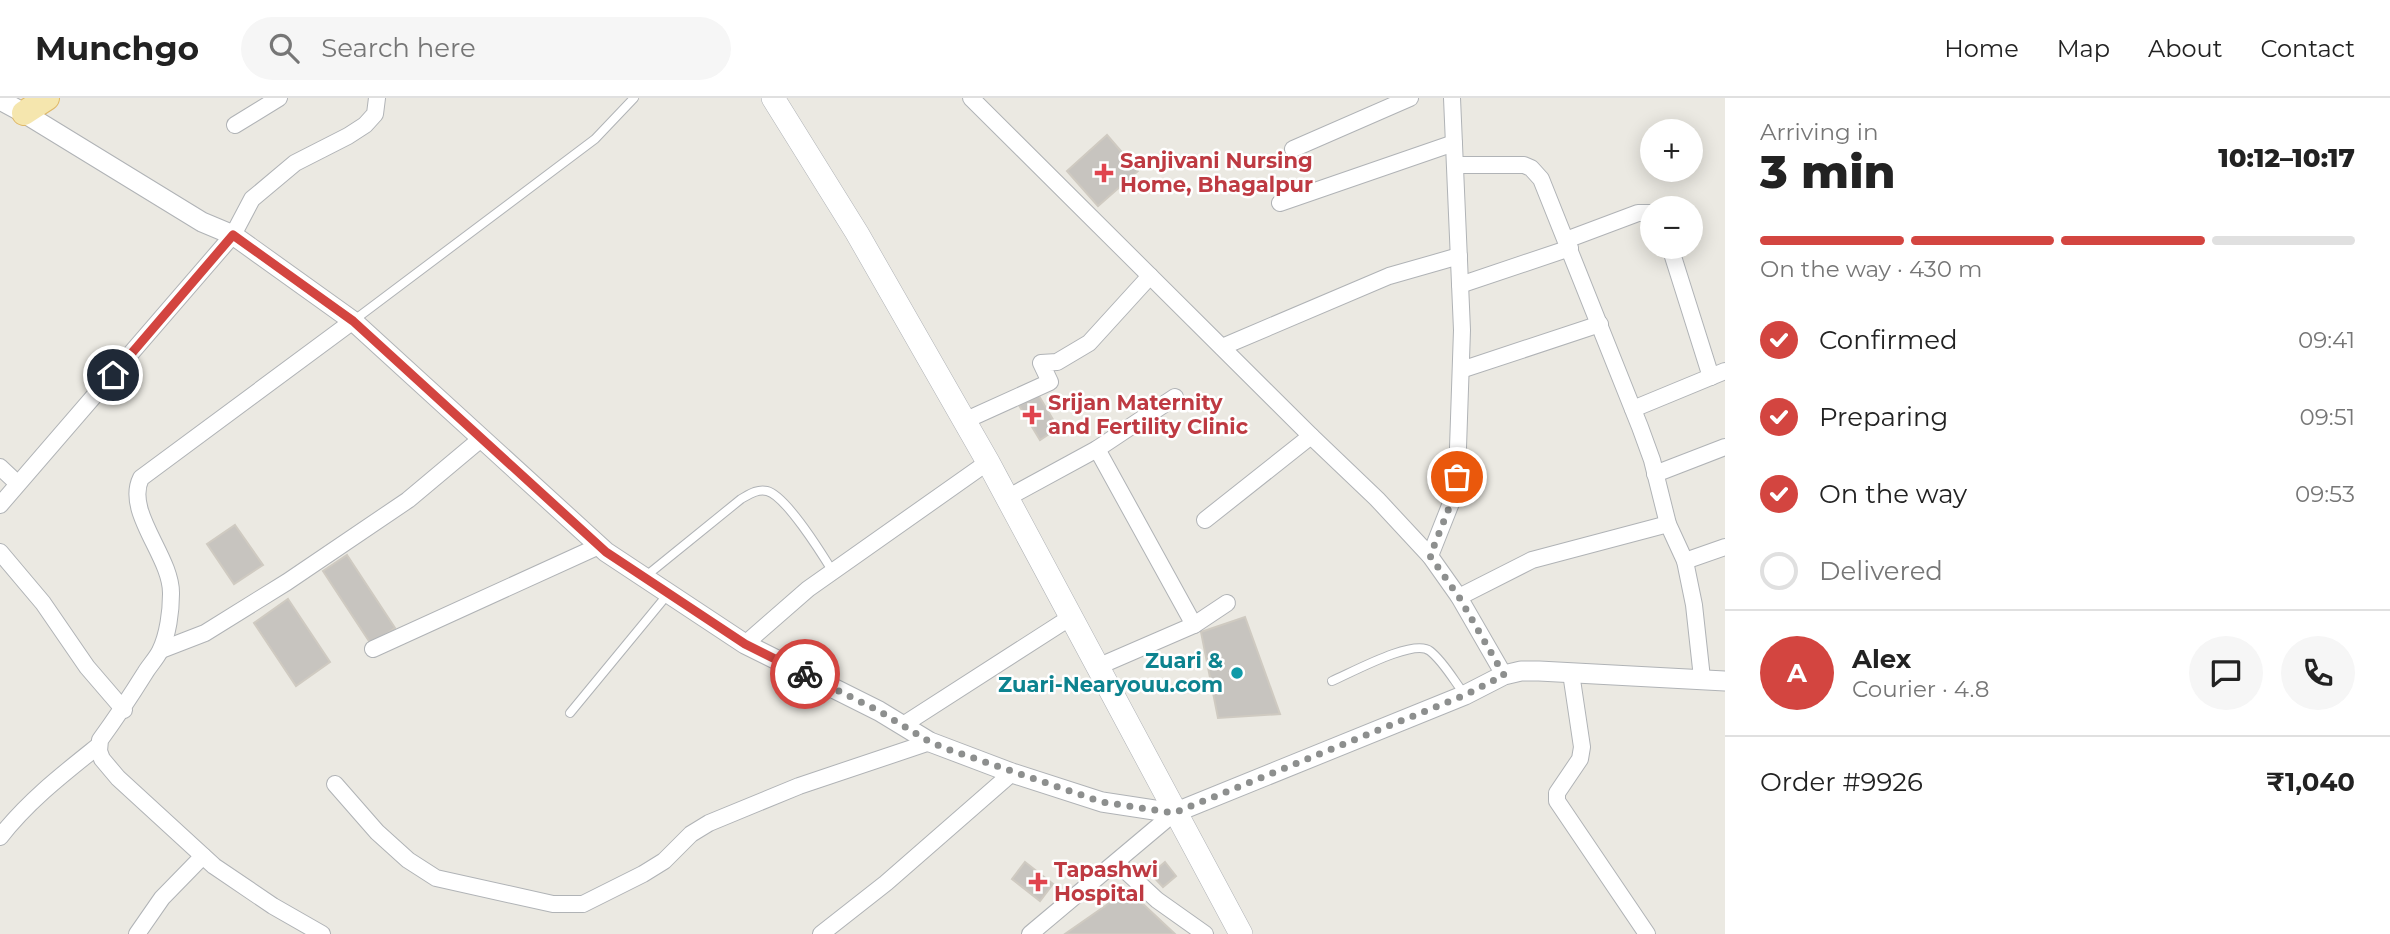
<!DOCTYPE html>
<html lang="en">
<head>
<meta charset="utf-8">
<style>
	body { margin:0; font-family:Montserrat,sans-serif; background:#f6f6f6; color:#222; height:100vh; display:flex; flex-direction:column; font-size:26px; white-space:nowrap }
	* { box-sizing:border-box; margin:0 }
	p { font-size:23px; color:#767676 }
	.icon { flex:none; width:38px; height:38px; fill:none; stroke:currentColor; stroke-width:2; stroke-linecap:round; stroke-linejoin:round }
	.map { position:relative; flex:1; overflow:hidden }
	.sheet { display:flex; flex-direction:column; background:#fff; width:665px }
	.sheet>* { flex:none }
	.buttons { position:absolute; left:1640px; top:21px; display:grid; gap:14px }
	.buttons a { display:grid; place-items:center; width:63px; height:63px; border-radius:50%; background:#fff; box-shadow:0 4px 18px #0003; font-size:35px }
	.pin { position:absolute; display:grid; place-items:center; width:60px; height:60px; color:#fff; margin:-30px; border:4px solid #fff; border-radius:50%; box-shadow:0 2px 7px #0007 }
	.courier { position:absolute; display:grid; place-items:center; width:70px; height:70px; margin:-35px; border:5px solid #d34540; border-radius:50%; background:#fff; color:#222; box-shadow:0 2px 9px #0007 }
	.overview em { font-style:normal; font-weight:800 }
	.overview div { display:flex; flex-direction:column-reverse }
	.overview { display:flex; align-items:center; justify-content:space-between; height:119px; padding:0 35px }
	h1 { font-size:46px; font-weight:800; line-height:52px }
	.bar { display:grid; grid-template-columns:repeat(4,1fr); gap:10px 7px; align-content:center; height:84px; padding:0 35px }
	.bar i { height:9px; border-radius:5px; background:#e0e0e0 }
	.bar .selected { background:#d34540 }
	.bar p { grid-column:span 4 }
	.line { display:flex; align-items:center; gap:18px; padding:0 35px; border-top:2px solid #e0e0e0 }
	.line div { flex:1 }
	.round { display:grid; place-items:center; flex:none; width:74px; height:74px; border-radius:37px; background:#f6f6f6 }
	ol { padding:0 35px; list-style:none }
	li { display:flex; align-items:center; gap:21px; height:77px }
	li p { margin-inline-start:auto }
	li .icon { padding:7px; border-radius:50%; background:#d34540; color:#fff; stroke-width:4 }
	li:last-child { color:#767676 }
	li i { width:38px; height:38px; border:4px solid #e0e0e0; border-radius:50% }
	header { display:flex; align-items:center; gap:42px; box-sizing:border-box; height:98px; padding:0 35px; background:#fff; border-bottom:2px solid #e0e0e0 }
	header strong { font-size:33px }
	nav { display:flex; gap:38px; margin-inline-start:auto; font-size:24px }
	.search { width:490px; height:63px; background:#f6f6f6; display:flex; align-items:center; gap:18px; box-sizing:border-box; padding:0 24px; border-radius:38px; color:#767676; font-size:26px }
	main { display:flex; flex:1; min-height:0 }
	.map>svg:first-child { display:block }
	.building { fill:#c7c4bf; stroke:#cfcac1; stroke-width:2 }
	.lines { fill:none; stroke-linecap:round; stroke-linejoin:round }
	.service-casing { stroke:#b0b3b6; stroke-width:10 }
	.minor-casing { stroke:#b0b3b6; stroke-width:18 }
	.tertiary-casing { stroke:#b0b3b6; stroke-width:21 }
	.secondary-casing { stroke:#afb2b6; stroke-width:24 }
	.primary-casing { stroke:#dfb867; stroke-width:26 }
	.service { stroke:#fff; stroke-width:8 }
	.minor { stroke:#fff; stroke-width:16 }
	.tertiary { stroke:#fff; stroke-width:19 }
	.secondary { stroke:#fff; stroke-width:23 }
	.primary { stroke:#f5e6ae; stroke-width:24 }
	.done { stroke:#8d8f8e; stroke-width:7; stroke-dasharray:0 12.6 }
	.route { stroke:#d34540; stroke-width:9 }
	.health-dot { fill:#e0444e; stroke:#fff; stroke-width:2.5 }
	.culture-dot { fill:#0f9aa8; stroke:#fff; stroke-width:2.5 }
	.labels { text-anchor:middle; stroke-width:5; stroke-linejoin:round; paint-order:stroke }
	.health-label { font-size:21px; font-weight:bold; fill:#be3a42; stroke:#fff; text-anchor:start }
	.culture-label { font-size:21px; font-weight:bold; fill:#0d838f; stroke:#fff; text-anchor:end }
</style>
</head>
<body>
<header>
<strong>Munchgo</strong>
<div class="search"><svg class="icon" aria-label="search" viewBox="0 0 24 24"><circle cx="10" cy="10" r="6"/><path d="M15 15l6 6"/></svg>Search here</div>
<nav><a>Home</a><a>Map</a><a>About</a><a>Contact</a></nav>
</header>
<main>
<div class="map">
<svg width="1725" height="836" viewBox="0 0 1725 836">
	<rect width="100%" height="100%" fill="#ebe9e2"/>
	<g class="building">
		<polygon points="1107,37 1138,73 1098,108 1067,73"/>
		<polygon points="1036,293 1058,330 1040,342 1017,304"/>
		<polygon points="235,427 263,467 234,486 207,446"/>
		<polygon points="347,457 395,530 371,546 323,473"/>
		<polygon points="288,501 330,564 296,588 254,525"/>
		<polygon points="1245,519 1280,616 1218,620 1201,534"/>
		<polygon points="1025,764 1053,786 1040,803 1012,781"/>
		<polygon points="1165,764 1176,778 1163,789 1151,776"/>
		<polygon points="1128,792 1175,836 1065,836"/>
	</g>
	<g class="lines">
		<g class="service-casing">
			<g id="service">
				<polyline points="353,223 595,41 634,0"/>
				<path d="M646 478 741 401C750 396 757 391 767 393 785 397 822 456 833 474"/>
				<path d="M1332 583C1351 575 1414 540 1430 553 1444 564 1454 583 1465 597"/>
				<polyline points="570,615 668,496"/>
			</g>
		</g>
		<g class="minor-casing">
			<g id="minor">
				<polyline points="971,0 1311,338 1377,401 1430,458 1459,499 1504,577"/>
				<polyline points="235,27 279,0"/>
				<polyline points="1293,51 1410,0"/>
				<polyline points="1455,67 1524,67 1531,70 1541,81 1640,329 1652,362 1668,426 1685,463 1694,507 1702,580"/>
				<polyline points="1280,105 1454,45"/>
				<polyline points="1566,142 1638,115 1652,115"/>
				<polyline points="1670,149 1711,279"/>
				<polyline points="1460,187 1570,150"/>
				<polyline points="1222,249 1389,178 1459,158"/>
				<polyline points="1461,272 1600,226"/>
				<polyline points="1633,311 1725,273"/>
				<polyline points="964,323 1050,284 1041,265 1057,264 1089,245 1150,178"/>
				<polyline points="1097,351 1194,527"/>
				<polyline points="0,369 17,385"/>
				<polyline points="1655,376 1725,349"/>
				<polyline points="1007,400 1097,351 1175,299"/>
				<polyline points="0,407 233,137 252,101 295,65 348,38 365,27 375,16 377,0"/>
				<polyline points="1205,422 1311,338"/>
				<polyline points="0,454 43,505 87,569 124,612"/>
				<polyline points="1430,458 1451,405 1457,379 1462,232 1452,0"/>
				<polyline points="1685,463 1725,449"/>
				<polyline points="1459,499 1532,462 1668,426"/>
				<polyline points="745,546 808,491 988,364"/>
				<polyline points="373,551 599,448"/>
				<polyline points="161,552 205,535 287,484 408,402 482,340"/>
				<polyline points="1097,569 1194,527 1227,505"/>
				<polyline points="1571,575 1582,649 1580,661 1557,695 1557,703 1647,836"/>
				<polyline points="903,627 1071,519"/>
				<polyline points="335,686 377,734 408,762 436,780 553,806 583,806 643,776 664,763 691,736 709,725 799,688 930,644"/>
				<path d="M0 739C28 703 63 676 98 648"/>
				<polyline points="1117,765 1157,802 1205,836"/>
				<polyline points="137,836 162,800 203,758"/>
				<path d="M322 836 273 808 214 768 118 680 102 661 99 653 100 642C116 620 130 599 145 575 149 568 156 561 160 553 168 537 171 513 171 496 172 459 124 414 141 380L353 223"/>
				<polyline points="821,836 886,785 1012,675"/>
				<polyline points="1030,836 1174,715"/>
			</g>
		</g>
		<g class="tertiary-casing">
			<polyline id="tertiary" points="0,2 24,15 202,124 233,137 353,223 606,454 745,546 879,613 930,644 1012,675 1102,704 1174,715 1465,597 1504,577 1521,573 1539,573 1725,583"/>
		</g>
		<g class="secondary-casing">
			<polyline id="secondary" points="773,0 857,135 988,364 1241,836"/>
		</g>
		<g class="primary-casing">
			<polyline id="primary" points="24,15 47,0"/>
		</g>
		<use href="#service" class="service"/>
		<use href="#minor" class="minor"/>
		<use href="#tertiary" class="tertiary"/>
		<use href="#secondary" class="secondary"/>
		<use href="#primary" class="primary"/>
	</g>
	<g class="lines">
		<polyline class="done" points="805,576 879,613 930,644 950,652 1102,704 1174,715 1465,597 1504,577 1459,499 1430,458 1451,405 1457,379"/>
		<polyline class="route" points="113,277 233,137 353,223 606,454 745,546 805,576"/>
	</g>
	<g class="health-dot">
		<path d="M1100.5 64.5h7v7h7v7h-7v7h-7v-7h-7v-7h7z"/>
		<path d="M1028.5 306.5h7v7h7v7h-7v7h-7v-7h-7v-7h7z"/>
		<path d="M1034.5 773.5h7v7h7v7h-7v7h-7v-7h-7v-7h7z"/>
	</g>
	<circle class="culture-dot" cx="1237" cy="575" r="7"/>
	<g class="labels">
		<g class="health-label">
			<text x="1120" y="70">Sanjivani Nursing<tspan x="1120" dy="24">Home, Bhagalpur</tspan></text>
			<text x="1048" y="312">Srijan Maternity<tspan x="1048" dy="24">and Fertility Clinic</tspan></text>
			<text x="1054" y="779">Tapashwi<tspan x="1054" dy="24">Hospital</tspan></text>
		</g>
		<g class="culture-label">
			<text x="1223" y="570">Zuari &amp;<tspan x="1223" dy="24">Zuari-Nearyouu.com</tspan></text>
		</g>
	</g>
</svg>
<div class="buttons">
<a>+</a>
<a>−</a>
</div>
<div class="pin" style="left:1457px;top:379px;background:#ea580c"><svg class="icon" aria-label="bag" viewBox="0 0 24 24"><path d="M5 8h14l-1 12H6zM9 8a3 3 0 0 1 6 0"/></svg></div>
<div class="pin" style="left:113px;top:277px;background:#1f2937"><svg class="icon" aria-label="home" viewBox="0 0 24 24"><path d="M3 11l9-7 9 7M6 9v11h12V9"/></svg></div>
<div class="courier" style="left:805px;top:576px"><svg class="icon" aria-label="bike" viewBox="0 0 24 24"><circle cx="6" cy="16" r="4"/><circle cx="18" cy="16" r="4"/><path d="M6 16l4-8h5l3 8M10 8l3 8H6M13 5h3"/></svg></div>
</div>
<section class="sheet">
<div class="overview"><div><h1>3 min</h1><p>Arriving in</p></div><em>10:12–10:17</em></div>
<div class="bar"><i class="selected"></i><i class="selected"></i><i class="selected"></i><i></i><p>On the way · 430 m</p></div>
<ol>
<li><svg class="icon" aria-label="check" viewBox="0 0 24 24"><path d="M5 12l5 5 9-10"/></svg>Confirmed<p>09:41</p></li>
<li><svg class="icon" aria-label="check" viewBox="0 0 24 24"><path d="M5 12l5 5 9-10"/></svg>Preparing<p>09:51</p></li>
<li><svg class="icon" aria-label="check" viewBox="0 0 24 24"><path d="M5 12l5 5 9-10"/></svg>On the way<p>09:53</p></li>
<li><i></i>Delivered</li>
</ol>
<div class="line" style="height:126px"><b class="round" style="background:#d34540;color:#fff">A</b><div><b>Alex</b><p>Courier · 4.8</p></div><a class="round"><svg class="icon" aria-label="chat" viewBox="0 0 24 24"><path d="M4 5h16v11H9l-5 4z"/></svg></a><a class="round"><svg class="icon" aria-label="phone" viewBox="0 0 24 24"><path d="M5 4h4l2 5-3 2q2 4 5 5l2-3 5 2v4C11 20 4 13 5 4z"/></svg></a></div>
<div class="line" style="height:91px"><div>Order #9926</div><b>₹1,040</b></div>
</section>
</main>
</body>
</html>
